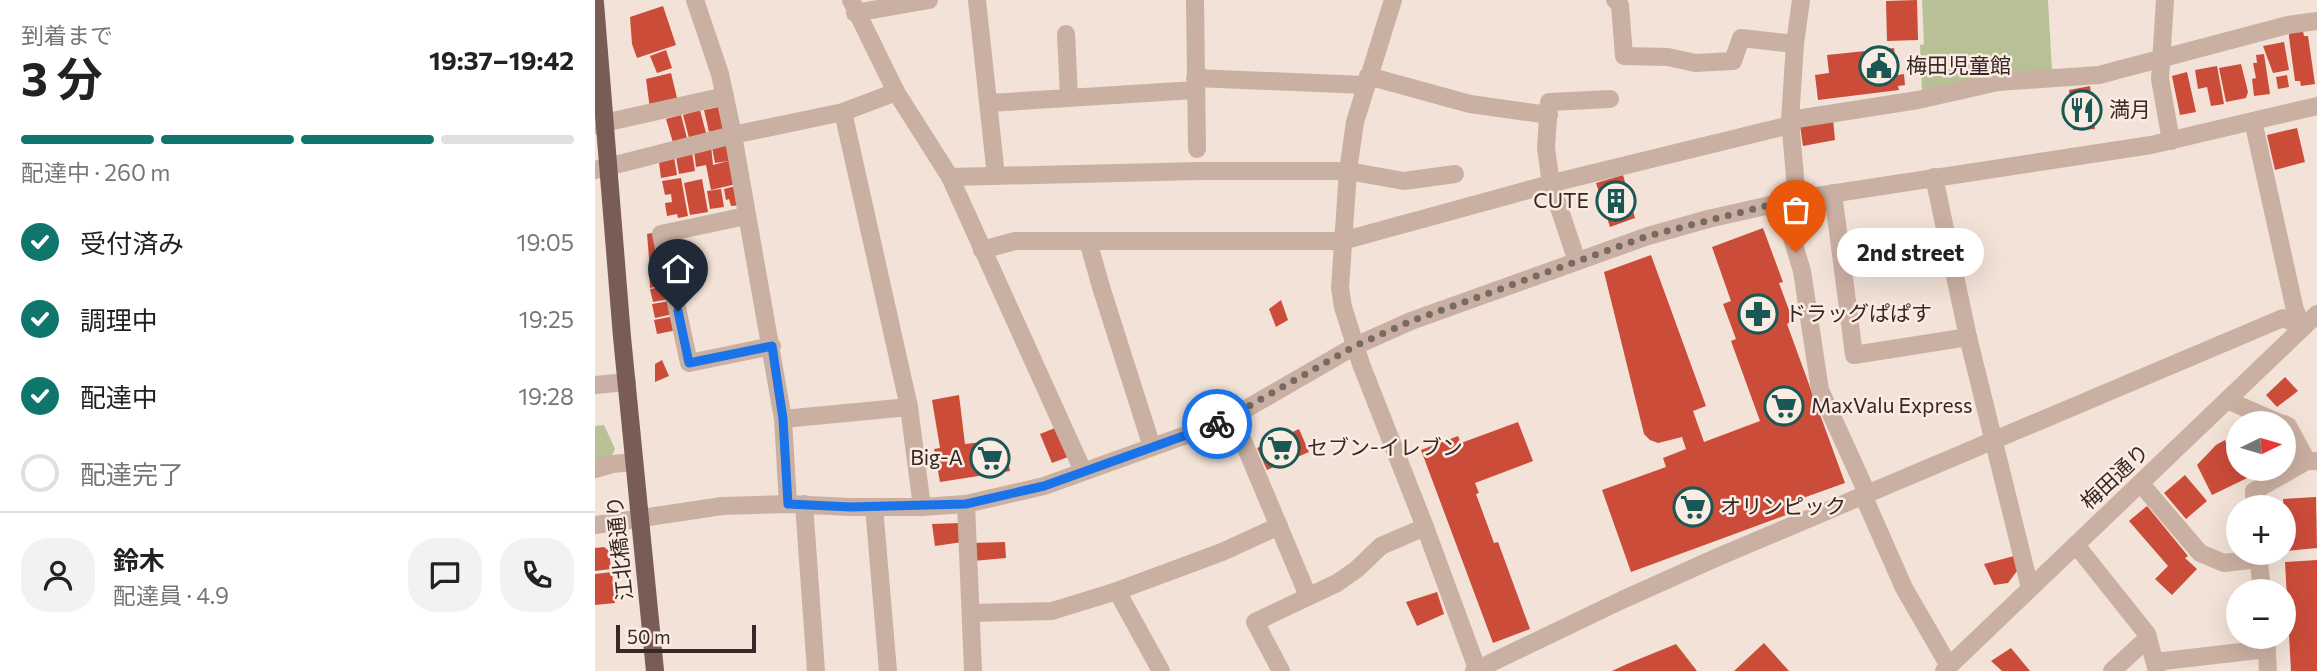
<!DOCTYPE html>
<html lang="ja">
<head>
<meta charset="utf-8">
<style>
	body { margin:0; font-family:Commissioner,"Noto Sans JP",sans-serif; background:#f2f2f2; color:#222; height:100vh; display:flex; flex-direction:column; font-size:26px; white-space:nowrap }
	* { box-sizing:border-box; margin:0 }
	p { font-size:23px; color:#767676 }
	.icon { flex:none; width:38px; height:38px; fill:none; stroke:currentColor; stroke-width:2; stroke-linecap:round; stroke-linejoin:round }
	.map { position:relative; flex:1; overflow:hidden }
	.side { display:flex; flex-direction:column; background:#fff; width:595px }
	.side>* { flex:none }
	.needle { width:46px; rotate:85deg }
	.controls { position:absolute; left:1631px; top:411px; display:grid; gap:14px }
	.controls a { display:grid; place-items:center; width:70px; height:70px; border-radius:50%; background:#fff; box-shadow:0 7px 28px #0002; font-size:35px }
	.scale { position:absolute; left:21px; bottom:18px; width:140px; box-sizing:border-box; padding-left:7px; border:4px solid #352825; border-top:0; font-size:19px; line-height:24px; white-space:nowrap; color:#352825; -webkit-text-stroke:5px #faece3; paint-order:stroke }
	.pin { position:absolute; display:grid; place-items:center; width:60px; height:60px; color:#fff; margin:-72px -30px; border-radius:50% 50% 50% 0; rotate:-45deg; box-shadow:0 0 7px #0007 }
	.pin .icon { rotate:45deg }
	.courier { position:absolute; display:grid; place-items:center; width:70px; height:70px; margin:-35px; border:5px solid #1a73e8; border-radius:50%; background:#fff; color:#222; box-shadow:0 2px 9px #0007 }
	.bubble { position:absolute; height:49px; border-radius:24px; background:#fff; box-shadow:0 7px 28px #0002; font-size:23px; font-weight:700; line-height:49px; text-align:center }
	.headline em { font-style:normal; font-weight:700 }
	.headline div { display:flex; flex-direction:column-reverse }
	.headline { display:flex; align-items:center; justify-content:space-between; height:119px; padding:0 21px }
	h1 { font-size:46px; font-weight:700; line-height:52px }
	.bar { display:grid; grid-template-columns:repeat(4,1fr); gap:10px 7px; align-content:center; height:84px; padding:0 21px }
	.bar i { height:9px; border-radius:5px; background:#e0e0e0 }
	.bar .selected { background:#0f766e }
	.bar p { grid-column:span 4 }
	.line { display:flex; align-items:center; gap:18px; padding:0 21px; border-top:2px solid #e0e0e0 }
	.line div { flex:1 }
	.round { display:grid; place-items:center; flex:none; width:74px; height:74px; border-radius:28px; background:#f2f2f2 }
	ol { padding:0 21px; list-style:none }
	li { display:flex; align-items:center; gap:21px; height:77px }
	li p { margin-inline-start:auto }
	li .icon { padding:7px; border-radius:50%; background:#0f766e; color:#fff; stroke-width:4 }
	li:last-child { color:#767676 }
	li i { width:38px; height:38px; border:4px solid #e0e0e0; border-radius:50% }
	main { display:flex; flex:1; min-height:0 }
	.map>svg:first-child { display:block }
	.green { fill:#b8c196 }
	.building { fill:#cc4c3a }
	.lines { fill:none; stroke-linecap:round; stroke-linejoin:round }
	.minor { stroke:#cab0a2; stroke-width:18 }
	.major { stroke:#785c55; stroke-width:18 }
	.done { stroke:#776963; stroke-width:7; stroke-dasharray:0 12.6 }
	.route { stroke:#1a73e8; stroke-width:9 }
	.labels { text-anchor:middle; stroke-width:5; stroke-linejoin:round; paint-order:stroke }
	.poi-label { font-size:21px; fill:#352825; stroke:#faece3; text-anchor:start }
	.street-label { font-size:21px; fill:#352825; stroke:#faece3 }
</style>
</head>
<body>
<main>
<section class="side">
<div class="headline"><div><h1>3 分</h1><p>到着まで</p></div><em>19:37–19:42</em></div>
<div class="bar"><i class="selected"></i><i class="selected"></i><i class="selected"></i><i></i><p>配達中 · 260 m</p></div>
<ol>
<li><svg class="icon" aria-label="check" viewBox="0 0 24 24"><path d="M5 12l5 5 9-10"/></svg>受付済み<p>19:05</p></li>
<li><svg class="icon" aria-label="check" viewBox="0 0 24 24"><path d="M5 12l5 5 9-10"/></svg>調理中<p>19:25</p></li>
<li><svg class="icon" aria-label="check" viewBox="0 0 24 24"><path d="M5 12l5 5 9-10"/></svg>配達中<p>19:28</p></li>
<li><i></i>配達完了</li>
</ol>
<div class="line" style="height:126px"><a class="round"><svg class="icon" aria-label="person" viewBox="0 0 24 24"><circle cx="12" cy="8" r="4"/><path d="M4 21q1-7 8-7t8 7"/></svg></a><div><b>鈴木</b><p>配達員 · 4.9</p></div><a class="round"><svg class="icon" aria-label="chat" viewBox="0 0 24 24"><path d="M4 5h16v11H9l-5 4z"/></svg></a><a class="round"><svg class="icon" aria-label="phone" viewBox="0 0 24 24"><path d="M5 4h4l2 5-3 2q2 4 5 5l2-3 5 2v4C11 20 4 13 5 4z"/></svg></a></div>
</section>
<div class="map">
<svg width="1722" height="671" viewBox="0 0 1722 671">
	<rect width="100%" height="100%" fill="#f2e2d7"/>
	<g class="green">
		<polygon points="1327,0 1453,0 1457,71 1327,93 1325,45 1329,44"/>
		<polygon points="9,425 20,449 16,457 0,462 0,426"/>
	</g>
	<g class="building">
		<polygon points="1322,0 1323,40 1292,41 1291,1"/>
		<polygon points="68,6 81,45 42,58 37,44 35,17"/>
		<polygon points="1708,31 1709,36 1713,36 1720,84 1706,86 1705,81 1700,81 1694,37 1694,33"/>
		<polygon points="1689,42 1694,70 1678,73 1668,46"/>
		<polygon points="1299,48 1302,75 1309,74 1310,85 1303,86 1304,90 1223,100 1220,75 1234,73 1232,55"/>
		<polygon points="71,50 77,68 62,73 55,56"/>
		<polygon points="1669,54 1675,94 1659,96 1657,79 1661,78 1658,63 1662,63 1661,55"/>
		<polygon points="1646,64 1653,92 1651,98 1631,102 1624,68"/>
		<polygon points="1622,66 1629,104 1616,106 1612,87 1603,89 1600,70"/>
		<polygon points="1592,72 1601,112 1585,115 1577,76"/>
		<polygon points="76,73 83,102 55,109 51,79"/>
		<polygon points="1692,75 1694,87 1683,89 1681,77"/>
		<polygon points="1495,86 1500,129 1478,130 1474,90"/>
		<polygon points="124,107 129,129 114,132 109,110"/>
		<polygon points="105,110 111,133 94,138 88,115"/>
		<polygon points="86,115 93,142 79,146 71,119"/>
		<polygon points="1238,119 1240,140 1208,146 1205,125"/>
		<polygon points="1702,128 1710,162 1680,170 1672,135"/>
		<polygon points="133,141 141,184 116,190 111,165 101,167 99,151 116,146 118,165 133,161 120,163 117,147"/>
		<polygon points="97,152 100,171 84,174 81,157"/>
		<polygon points="79,157 82,175 66,178 64,162"/>
		<polygon points="1028,175 1040,218 1015,227 1001,183"/>
		<polygon points="86,178 93,216 83,218 82,214 72,216 70,203 77,202 76,194 70,195 67,181"/>
		<polygon points="107,179 113,212 95,215 89,183"/>
		<polygon points="141,186 145,205 136,206 134,199 131,200 129,189"/>
		<polygon points="126,189 129,207 115,209 112,191"/>
		<polygon points="1168,228 1188,282 1184,283 1198,321 1192,324 1250,483 1191,504 1194,514 1036,572 1007,490 1071,467 1068,458 1091,449 1087,437 1063,443 1055,440 1049,434 1009,272 1056,255 1111,406 1098,411 1109,442 1165,421 1136,341 1141,339 1128,304 1136,301 1117,247"/>
		<polygon points="62,232 67,266 55,269 52,234"/>
		<polygon points="69,268 71,280 63,282 64,286 55,288 54,271"/>
		<polygon points="72,286 74,299 58,302 55,289"/>
		<polygon points="686,300 693,320 681,327 674,309"/>
		<polygon points="75,301 78,314 60,318 57,304"/>
		<polygon points="79,316 82,330 62,334 59,320"/>
		<polygon points="67,360 74,376 60,382 60,364"/>
		<polygon points="1690,377 1703,391 1682,407 1671,395"/>
		<polygon points="364,395 370,444 404,440 405,446 410,446 415,471 345,482 339,449 345,448 337,400"/>
		<polygon points="923,422 938,461 880,483 884,493 881,494 899,543 903,542 935,629 898,643 826,450 863,436 866,443"/>
		<polygon points="460,428 473,457 457,463 445,434"/>
		<polygon points="704,429 714,452 672,470 662,448"/>
		<polygon points="1630,440 1633,448 1643,443 1643,469 1671,469 1617,495 1602,465 1621,445"/>
		<polygon points="1590,475 1612,501 1591,519 1569,493"/>
		<polygon points="1721,497 1722,548 1691,551 1688,499"/>
		<polygon points="1552,506 1593,556 1590,558 1602,569 1577,595 1560,579 1573,566 1534,521"/>
		<polygon points="365,523 368,542 340,546 337,524"/>
		<polygon points="410,542 411,558 378,561 377,543"/>
		<polygon points="9,547 14,551 16,569 0,571 0,548"/>
		<polygon points="1419,556 1425,567 1413,583 1399,585 1389,564"/>
		<polygon points="1722,560 1722,671 1696,671 1690,562"/>
		<polygon points="17,572 20,603 0,605 0,574"/>
		<polygon points="842,592 849,614 822,626 811,602"/>
		<polygon points="1169,643 1194,671 1139,671"/>
		<polygon points="1081,644 1102,671 1017,671 1032,664"/>
		<polygon points="1416,648 1435,671 1407,671 1396,661"/>
	</g>
	<g class="lines">
		<g class="minor">
			<polyline points="100,0 125,74 138,135 188,419 193,504"/>
			<polyline points="256,0 301,92 355,177 488,471"/>
			<polyline points="382,0 401,176"/>
			<polyline points="600,0 602,149"/>
			<polyline points="798,0 760,122 753,171 745,288 748,307 766,364 830,527 883,671"/>
			<polyline points="1020,0 1025,5 1029,56 1073,57 1100,63 1138,61 1146,38 1200,44"/>
			<polyline points="1570,0 1565,79 1576,141"/>
			<polyline points="260,13 334,0"/>
			<polyline points="471,34 474,96"/>
			<polyline points="773,76 875,104 954,115"/>
			<polyline points="600,78 770,85"/>
			<polyline points="394,103 600,90"/>
			<polyline points="248,112 314,407 327,507"/>
			<polyline points="1195,120 1323,100 1403,82 1504,75 1693,25 1722,21"/>
			<polyline points="1658,121 1700,310 1708,327"/>
			<polyline points="0,125 130,96"/>
			<polyline points="0,170 138,135 248,112 301,92"/>
			<polyline points="355,177 605,171 753,171 809,181 860,174"/>
			<polyline points="1339,177 1373,337 1435,588"/>
			<polyline points="1238,193 1259,355 1373,337"/>
			<polyline points="1202,199 1195,120 1200,44 1206,0"/>
			<polyline points="1186,202 1207,271 1225,390 1272,493"/>
			<polyline points="151,216 66,234 94,363 177,346"/>
			<polyline points="493,241 506,287 557,447"/>
			<polyline points="387,250 420,241 747,241 966,181 1195,125"/>
			<polyline points="982,261 956,184 951,148 954,102 1015,99"/>
			<polyline points="0,385 32,382"/>
			<polyline points="1632,400 1687,424"/>
			<polyline points="638,417 713,596"/>
			<polyline points="188,419 314,407"/>
			<polyline points="1689,424 1693,426 1712,461 1722,461"/>
			<polyline points="0,469 17,464 39,462"/>
			<polyline points="1546,484 1605,553 1629,563 1664,559"/>
			<polyline points="1268,495 1309,588 1354,666"/>
			<polyline points="209,504 221,671"/>
			<polyline points="371,504 378,671"/>
			<polyline points="279,507 293,671"/>
			<polyline points="1660,508 1659,491 1712,461"/>
			<polyline points="0,525 127,506 193,504 256,507 327,507 371,504 449,486 630,421 760,346 816,321 1053,236 1113,219 1202,199 1556,145 1722,106"/>
			<polyline points="1481,545 1552,634 1562,671"/>
			<polyline points="1663,553 1667,592"/>
			<polyline points="522,591 566,671"/>
			<polyline points="376,613 457,611 522,591 627,552 684,526"/>
			<polyline points="1671,637 1673,671"/>
			<polyline points="1560,662 1672,649"/>
			<polyline points="686,671 660,622 742,583 762,569 786,546 830,527"/>
			<polyline points="879,671 1027,600 1123,557 1688,318 1708,327"/>
			<polyline points="1349,671 1722,314"/>
			<polyline points="1517,671 1553,638"/>
		</g>
		<polyline class="major" points="0,3 27,337 60,671"/>
	</g>
	<g class="lines">
		<polyline class="done" points="622,424 760,346 816,321 1053,236 1186,202 1201,252"/>
		<polyline class="route" points="83,311 94,363 177,346 188,419 193,504 256,507 371,504 449,486 622,424"/>
	</g>
	<defs>
		<g id="civic-ring" transform="scale(2.0125)"><circle r="9.5" fill="#faece3" stroke="#195854" stroke-width="1.5"/><path d="M-.6-6.5H3V-4.5H.6V-3L4-1V1h2V6H-6V1h2V-1L-.6-3ZM-1.2 2.5V6h2.4V2.5Z" fill="#195854"/></g>
		<g id="restaurant-ring" transform="scale(2.0125)"><circle r="9.5" fill="#faece3" stroke="#195854" stroke-width="1.5"/><path d="M-5-6h1v4h1v-4h1v4h1v-4h1v5L-1.5 .5V6h-2V.5L-5-1ZM5-6V6H3V1.5H1.5Q1.5-4 5-6Z" fill="#195854"/></g>
		<g id="building-ring" transform="scale(2.0125)"><circle r="9.5" fill="#faece3" stroke="#195854" stroke-width="1.5"/><path d="M-4-6H4V6H1V3H-1V6H-4ZM-2.5-4.3h1.7v1.8h-1.7ZM.8-4.3h1.7v1.8H.8ZM-2.5-1h1.7V.8h-1.7ZM.8-1h1.7V.8H.8Z" fill="#195854"/></g>
		<g id="pharmacy-ring" transform="scale(2.0125)"><circle r="9.5" fill="#faece3" stroke="#195854" stroke-width="1.5"/><path d="M-2-6h4v4h4v4h-4v4h-4v-4h-4v-4h4Z" fill="#195854"/></g>
		<g id="supermarket-ring" transform="scale(2.0125)"><circle r="9.5" fill="#faece3" stroke="#195854" stroke-width="1.5"/><path d="M-6-5.5h2.5l.6 2H6L4.5 2H-2.5L-4.4-4H-6ZM-1.5 3.2a1.3 1.3 0 1 0 .1 0ZM3 3.2a1.3 1.3 0 1 0 .1 0Z" fill="#195854"/></g>
	</defs>
	<g fill-rule="evenodd">
		<use href="#civic-ring" x="1284" y="66"/>
		<use href="#restaurant-ring" x="1487" y="110"/>
		<use href="#building-ring" x="1021" y="201"/>
		<use href="#pharmacy-ring" x="1163" y="314"/>
		<use href="#supermarket-ring" x="1189" y="406"/>
		<use href="#supermarket-ring" x="685" y="448"/>
		<use href="#supermarket-ring" x="395" y="458"/>
		<use href="#supermarket-ring" x="1098" y="507"/>
	</g>
	<g class="labels">
		<g class="poi-label">
			<text x="1311" y="73">梅田児童館</text>
			<text x="1514" y="117">満月</text>
			<text x="994" y="208" text-anchor="end">CUTE</text>
			<text x="1190" y="321">ドラッグぱぱす</text>
			<text x="1216" y="413">MaxValu Express</text>
			<text x="712" y="455">セブン-イレブン</text>
			<text x="368" y="465" text-anchor="end">Big-A</text>
			<text x="1125" y="514">オリンピック</text>
		</g>
		<g class="street-label">
			<text transform="translate(1520 477) rotate(-43)" y="7">梅田通り</text>
			<text transform="translate(25 548) rotate(-96)" y="7">江北橋通り</text>
		</g>
	</g>
</svg>
<div class="controls">
<a><svg class="needle" viewBox="-14 -14 28 28"><path d="M0-13l5 13h-10z" fill="#e53935"/><path d="M0 13l5-13h-10z" fill="#767676"/></svg></a>
<a>+</a>
<a>−</a>
</div>
<div class="scale">50 m</div>
<div class="pin" style="left:1201px;top:252px;background:#ea580c"><svg class="icon" aria-label="bag" viewBox="0 0 24 24"><path d="M5 8h14l-1 12H6zM9 8a3 3 0 0 1 6 0"/></svg></div>
<div class="pin" style="left:83px;top:311px;background:#1f2937"><svg class="icon" aria-label="home" viewBox="0 0 24 24"><path d="M3 11l9-7 9 7M6 9v11h12V9"/></svg></div>
<div class="courier" style="left:622px;top:424px"><svg class="icon" aria-label="bike" viewBox="0 0 24 24"><circle cx="6" cy="16" r="4"/><circle cx="18" cy="16" r="4"/><path d="M6 16l4-8h5l3 8M10 8l3 8H6M13 5h3"/></svg></div>
<div class="bubble" style="left:1242px;top:228px;width:147px">2nd street</div>
</div>
</main>
</body>
</html>
